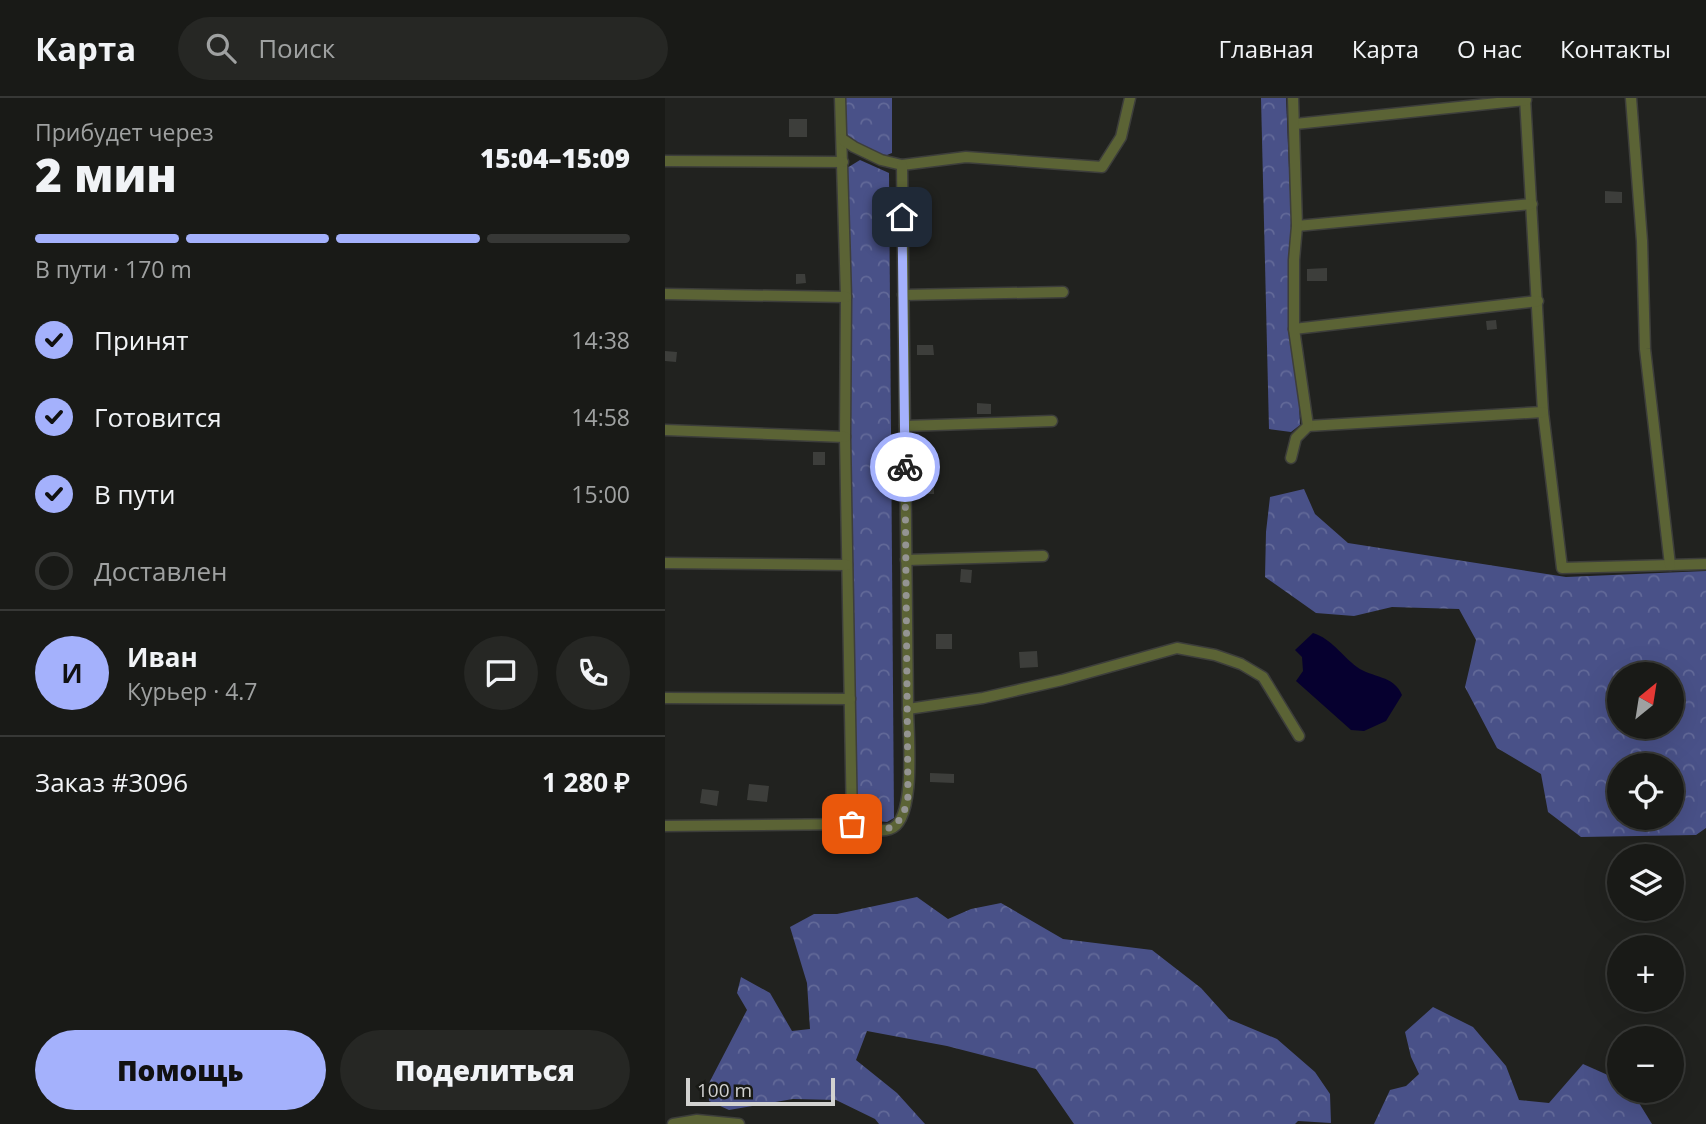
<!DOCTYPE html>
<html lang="ru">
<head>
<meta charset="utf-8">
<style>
	body { margin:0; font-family:"Open Sans",sans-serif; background:#262724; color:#f1f3f6; height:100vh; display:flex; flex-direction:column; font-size:26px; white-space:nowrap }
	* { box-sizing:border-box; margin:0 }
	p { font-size:23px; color:#9fa1a1 }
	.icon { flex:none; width:38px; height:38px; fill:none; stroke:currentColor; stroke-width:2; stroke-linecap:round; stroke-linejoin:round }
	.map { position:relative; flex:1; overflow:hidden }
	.panel { display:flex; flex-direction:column; background:#191a17; width:665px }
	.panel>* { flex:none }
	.needle { width:46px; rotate:30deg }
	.tools { position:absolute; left:942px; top:564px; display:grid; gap:14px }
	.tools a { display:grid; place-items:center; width:77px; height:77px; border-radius:50%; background:#191a17; box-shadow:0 7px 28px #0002,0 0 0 2px #373836; font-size:35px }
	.scale { position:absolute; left:21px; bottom:18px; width:149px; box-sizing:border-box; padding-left:7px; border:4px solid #d2d2d0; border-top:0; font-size:19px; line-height:24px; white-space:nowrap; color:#d2d2d0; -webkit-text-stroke:5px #181915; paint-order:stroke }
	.pin { position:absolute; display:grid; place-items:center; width:60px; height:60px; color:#fff; margin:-30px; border-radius:14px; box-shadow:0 4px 10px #0006 }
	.courier { position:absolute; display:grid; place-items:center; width:70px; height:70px; margin:-35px; border:5px solid #a4b1fc; border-radius:50%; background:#fff; color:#222; box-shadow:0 2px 9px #0007 }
	.head em { font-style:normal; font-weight:800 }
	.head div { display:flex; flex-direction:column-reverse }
	.head { display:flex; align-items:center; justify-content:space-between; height:119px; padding:0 35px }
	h1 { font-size:46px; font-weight:800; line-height:52px }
	.bar { display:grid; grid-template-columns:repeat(4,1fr); gap:10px 7px; align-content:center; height:84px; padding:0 35px }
	.bar i { height:9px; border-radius:5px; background:#373836 }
	.bar .selected { background:#a4b1fc }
	.bar p { grid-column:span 4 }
	.line { display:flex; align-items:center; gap:18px; padding:0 35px; border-top:2px solid #373836 }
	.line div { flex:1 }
	.round { display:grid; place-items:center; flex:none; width:74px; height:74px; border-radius:37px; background:#262724 }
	ol { padding:0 35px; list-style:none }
	li { display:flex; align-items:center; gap:21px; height:77px }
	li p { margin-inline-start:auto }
	li .icon { padding:7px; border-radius:50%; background:#a4b1fc; color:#111; stroke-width:4 }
	li:last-child { color:#9fa1a1 }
	li i { width:38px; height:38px; border:4px solid #373836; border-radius:50% }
	.primary-button { display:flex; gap:14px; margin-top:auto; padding:14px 35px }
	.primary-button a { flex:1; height:80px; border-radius:42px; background:#a4b1fc; color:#111; font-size:28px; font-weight:800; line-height:80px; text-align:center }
	.primary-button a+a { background:#262724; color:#f1f3f6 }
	header { display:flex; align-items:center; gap:42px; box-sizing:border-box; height:98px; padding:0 35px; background:#191a17; border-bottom:2px solid #373836 }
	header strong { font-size:33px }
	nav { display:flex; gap:38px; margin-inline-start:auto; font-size:24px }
	.search { width:490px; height:63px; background:#262724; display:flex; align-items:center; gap:18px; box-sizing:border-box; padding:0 24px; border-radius:38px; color:#9fa1a1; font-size:26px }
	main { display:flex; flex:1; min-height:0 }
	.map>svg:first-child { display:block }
	.forest { fill:url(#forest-crowns); fill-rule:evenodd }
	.water { fill:#06002f }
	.building { fill:#3d3e3b }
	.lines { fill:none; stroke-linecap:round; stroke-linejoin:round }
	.minor-casing { stroke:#3d3e3b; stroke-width:13 }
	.minor { stroke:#5b6335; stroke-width:10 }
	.done { stroke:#949492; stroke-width:7; stroke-dasharray:0 12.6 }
	.route { stroke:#a4b1fc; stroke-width:9 }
</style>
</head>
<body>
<header>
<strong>Карта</strong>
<div class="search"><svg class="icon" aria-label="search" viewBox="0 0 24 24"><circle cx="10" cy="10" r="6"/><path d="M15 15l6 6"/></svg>Поиск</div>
<nav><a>Главная</a><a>Карта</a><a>О нас</a><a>Контакты</a></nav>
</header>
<main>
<section class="panel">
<div class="head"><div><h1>2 мин</h1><p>Прибудет через</p></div><em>15:04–15:09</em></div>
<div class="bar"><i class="selected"></i><i class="selected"></i><i class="selected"></i><i></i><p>В пути · 170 m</p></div>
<ol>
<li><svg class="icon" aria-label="check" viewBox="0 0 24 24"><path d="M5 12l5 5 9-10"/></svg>Принят<p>14:38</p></li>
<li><svg class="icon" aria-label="check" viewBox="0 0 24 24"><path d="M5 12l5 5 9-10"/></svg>Готовится<p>14:58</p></li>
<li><svg class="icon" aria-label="check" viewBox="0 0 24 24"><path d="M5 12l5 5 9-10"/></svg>В пути<p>15:00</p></li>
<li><i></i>Доставлен</li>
</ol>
<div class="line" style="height:126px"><b class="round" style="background:#a4b1fc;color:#111">И</b><div><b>Иван</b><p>Курьер · 4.7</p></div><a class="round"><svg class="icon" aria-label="chat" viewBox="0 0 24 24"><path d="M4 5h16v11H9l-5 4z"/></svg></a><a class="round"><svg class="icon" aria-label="phone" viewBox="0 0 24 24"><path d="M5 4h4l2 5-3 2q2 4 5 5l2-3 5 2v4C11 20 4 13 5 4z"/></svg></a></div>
<div class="line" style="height:91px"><div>Заказ #3096</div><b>1 280 ₽</b></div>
<div class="primary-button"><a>Помощь</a><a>Поделиться</a></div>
</section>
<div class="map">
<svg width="1041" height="1026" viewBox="0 0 1041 1026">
	<defs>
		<pattern id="forest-crowns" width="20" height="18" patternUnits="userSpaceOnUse" patternTransform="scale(1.75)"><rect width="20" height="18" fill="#495188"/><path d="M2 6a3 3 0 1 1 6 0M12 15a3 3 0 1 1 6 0" fill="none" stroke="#626998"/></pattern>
	</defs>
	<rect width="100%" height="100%" fill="#21221f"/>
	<g class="forest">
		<polygon points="177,0 227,0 227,55 217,59 186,45 177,24"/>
		<polygon points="596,0 621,0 635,327 626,334 604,331"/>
		<polygon points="195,62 224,75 229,720 222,724 194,721 188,709 182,70"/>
		<path d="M639 391 650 416 683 445 901 479 1041 473V730L1031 737 916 739 883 714 876 676 832 650 800 589 811 542 794 511 727 509 689 518 651 515 600 479 601 434 605 399ZM954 576H1006V628H954ZM954 667H1006V719H954Z"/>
		<polygon points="252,799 283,821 306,811 336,805 398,841 487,852 536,890 564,921 612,941 650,974 665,996 666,1025 633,1023 630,1026 409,1026 371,971 282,948 202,933 191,962 232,995 260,1026 214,1026 210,1021 171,1002 128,1001 64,1012 44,1003 43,987 82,912 72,895 76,879 105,895 127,933 145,931 142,885 125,829 149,816 172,816"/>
		<polygon points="768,909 808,929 841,968 854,1002 884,1005 918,966 954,982 954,992 966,992 987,1026 709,1026 725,992 741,988 754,976 746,959 740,934"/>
	</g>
	<path class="water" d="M648 535C667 541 676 557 692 569 707 580 729 577 737 597L721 623 699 633 686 632 631 583 638 573 637 559 630 552Z"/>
	<g class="building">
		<rect x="124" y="21" width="18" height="18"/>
		<polygon points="940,93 957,94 957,105 940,105"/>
		<polygon points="662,170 662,183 642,183 642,171"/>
		<polygon points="131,176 140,176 141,185 131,186"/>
		<polygon points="831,222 832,231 822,232 821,223"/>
		<polygon points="252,247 268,247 269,257 252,257"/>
		<polygon points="0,253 12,254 11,264 0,263"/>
		<polygon points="312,305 326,306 326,316 312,316"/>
		<rect x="148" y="354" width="12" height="13"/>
		<rect x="255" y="382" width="14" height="14"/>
		<polygon points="296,471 307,472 306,485 295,484"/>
		<rect x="271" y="536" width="16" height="15"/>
		<polygon points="372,553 373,569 355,570 354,554"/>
		<polygon points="265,675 289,676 289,685 265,684"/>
		<polygon points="84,686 104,688 102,704 82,702"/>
		<polygon points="37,691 54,693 52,708 35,705"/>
		<rect x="179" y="739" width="11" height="12"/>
	</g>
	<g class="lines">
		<g class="minor-casing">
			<g id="minor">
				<polyline points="175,0 181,199 180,339 187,726"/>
				<polyline points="860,0 878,314 897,470 1041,466"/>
				<polyline points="966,0 977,143 980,251 1005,467"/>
				<polyline points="630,26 861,2"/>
				<polyline points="177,41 189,49 216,62 237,67 301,59 437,69 456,39 465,0"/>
				<polyline points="0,63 178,64"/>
				<polyline points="632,128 867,106"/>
				<polyline points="0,196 181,199"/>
				<polyline points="238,197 398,194"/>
				<polyline points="629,231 873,203"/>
				<polyline points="240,328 387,323"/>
				<polyline points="643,328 878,314"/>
				<polyline points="0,332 180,339"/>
				<polyline points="626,360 631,340 643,328 629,231 629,162 632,128 628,0"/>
				<polyline points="241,462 378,458"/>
				<polyline points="0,465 182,467"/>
				<polyline points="0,600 185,601"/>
				<polyline points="243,611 318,600 397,582 512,550 550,557 576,566 598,579 634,638"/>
				<path d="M0 728 187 726C198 730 213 735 225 731 252 723 243 635 243 611L237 67"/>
				<polyline points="8,1026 32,1022 74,1026"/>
			</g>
		</g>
		<use href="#minor" class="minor"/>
	</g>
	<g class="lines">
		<path class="done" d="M187 726C219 737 237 734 243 698L240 369"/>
		<polyline class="route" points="237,119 240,369"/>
	</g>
</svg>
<div class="tools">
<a><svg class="needle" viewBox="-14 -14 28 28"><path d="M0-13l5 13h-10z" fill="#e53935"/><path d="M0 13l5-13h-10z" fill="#9fa1a1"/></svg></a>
<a><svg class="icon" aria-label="locate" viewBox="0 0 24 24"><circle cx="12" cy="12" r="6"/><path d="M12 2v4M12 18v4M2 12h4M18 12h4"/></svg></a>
<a><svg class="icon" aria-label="layers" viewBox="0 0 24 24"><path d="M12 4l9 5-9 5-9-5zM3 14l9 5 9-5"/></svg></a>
<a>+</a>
<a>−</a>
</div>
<div class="scale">100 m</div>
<div class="pin" style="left:187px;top:726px;background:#ea580c"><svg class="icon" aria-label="bag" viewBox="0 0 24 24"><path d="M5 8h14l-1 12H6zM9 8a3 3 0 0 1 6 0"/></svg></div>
<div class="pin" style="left:237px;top:119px;background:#1f2937"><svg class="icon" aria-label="home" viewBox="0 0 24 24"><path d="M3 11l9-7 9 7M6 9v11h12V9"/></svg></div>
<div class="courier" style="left:240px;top:369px"><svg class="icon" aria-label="bike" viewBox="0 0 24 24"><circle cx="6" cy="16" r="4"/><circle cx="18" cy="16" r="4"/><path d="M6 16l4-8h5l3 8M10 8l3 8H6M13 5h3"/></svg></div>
</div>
</main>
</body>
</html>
